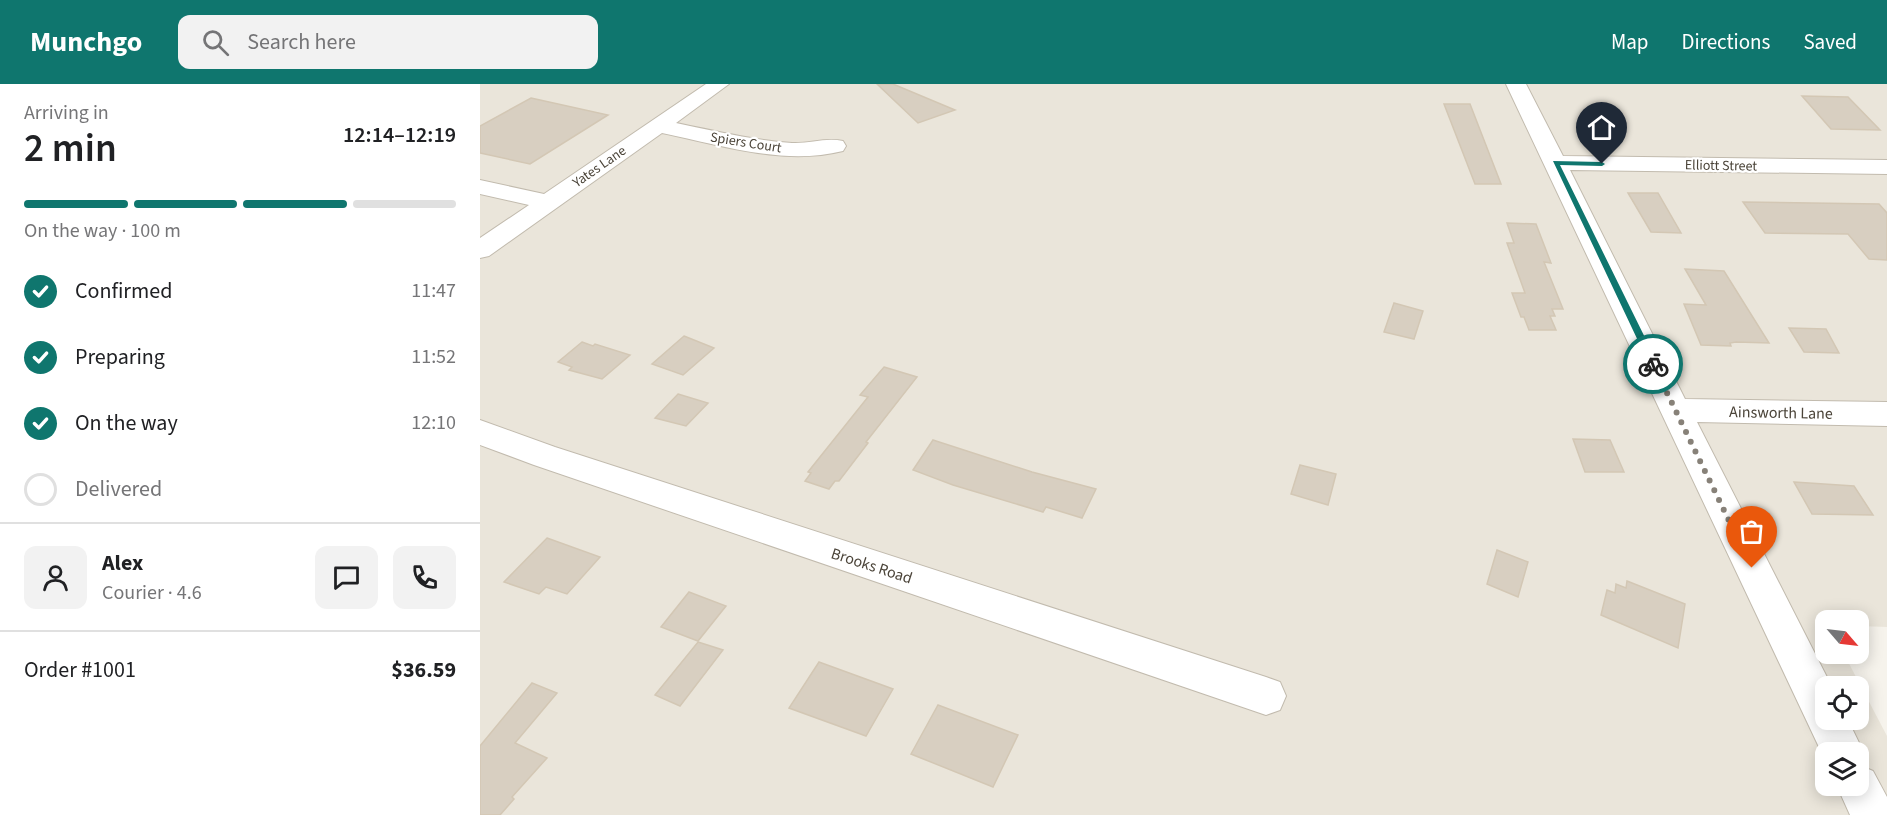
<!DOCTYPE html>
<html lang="en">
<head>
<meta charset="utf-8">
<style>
	body { margin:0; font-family:"Source Sans 3",sans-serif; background:#f2f2f2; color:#202124; height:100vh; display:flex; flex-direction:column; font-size:22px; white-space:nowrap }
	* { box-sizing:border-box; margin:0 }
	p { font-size:20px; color:#757577 }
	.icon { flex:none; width:33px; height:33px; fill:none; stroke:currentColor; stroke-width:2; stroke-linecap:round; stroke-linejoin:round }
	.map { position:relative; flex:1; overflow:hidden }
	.details { display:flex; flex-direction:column; background:#fff; width:480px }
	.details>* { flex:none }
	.needle { width:39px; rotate:118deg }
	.fabs { position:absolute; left:1335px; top:526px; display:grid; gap:12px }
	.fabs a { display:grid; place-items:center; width:54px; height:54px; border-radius:12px; background:#fff; box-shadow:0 3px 15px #0003; font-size:30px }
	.pin { position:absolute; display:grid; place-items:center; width:51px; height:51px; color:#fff; margin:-62px -26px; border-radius:50% 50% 50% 0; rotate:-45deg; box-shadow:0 0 6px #0007 }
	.pin .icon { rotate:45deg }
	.courier { position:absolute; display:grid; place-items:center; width:60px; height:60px; margin:-30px; border:4px solid #0f766e; border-radius:50%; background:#fff; color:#222; box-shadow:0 2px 8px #0007 }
	.overview em { font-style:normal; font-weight:600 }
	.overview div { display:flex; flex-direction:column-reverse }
	.overview { display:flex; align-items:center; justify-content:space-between; height:102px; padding:0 24px }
	h1 { font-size:39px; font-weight:600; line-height:45px }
	.bar { display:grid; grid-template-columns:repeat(4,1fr); gap:9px 6px; align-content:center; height:72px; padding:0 24px }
	.bar i { height:8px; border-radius:4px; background:#e0e0e0 }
	.bar .active { background:#0f766e }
	.bar p { grid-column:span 4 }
	.line { display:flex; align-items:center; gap:15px; padding:0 24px; border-top:2px solid #e0e0e0 }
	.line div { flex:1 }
	.round { display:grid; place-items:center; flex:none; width:63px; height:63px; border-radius:12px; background:#f2f2f2 }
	ol { padding:0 24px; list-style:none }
	li { display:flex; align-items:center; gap:18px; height:66px }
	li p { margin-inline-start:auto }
	li .icon { padding:6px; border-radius:50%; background:#0f766e; color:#fff; stroke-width:4 }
	li:last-child { color:#757577 }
	li i { width:33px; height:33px; border:3px solid #e0e0e0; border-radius:50% }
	header { display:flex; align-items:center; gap:36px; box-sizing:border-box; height:84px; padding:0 30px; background:#0f766e; color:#fff }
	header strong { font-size:28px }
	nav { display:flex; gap:33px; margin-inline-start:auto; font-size:21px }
	.search { width:420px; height:54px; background:#f2f2f2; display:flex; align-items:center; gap:15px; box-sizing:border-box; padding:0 21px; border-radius:12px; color:#757577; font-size:22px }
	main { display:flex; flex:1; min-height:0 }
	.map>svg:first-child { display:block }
	.residential { fill:#eae5da; fill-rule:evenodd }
	.building { fill:#d8cfc1; stroke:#d3c7b4; stroke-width:1.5 }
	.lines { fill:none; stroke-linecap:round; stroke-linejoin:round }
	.minor-casing { stroke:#c2bbae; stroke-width:2 }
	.minor { fill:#fff; fill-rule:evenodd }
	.route { fill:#0f766e }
	.done { stroke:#878178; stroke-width:6; stroke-dasharray:0 10.8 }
	.labels { text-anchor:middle; stroke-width:4.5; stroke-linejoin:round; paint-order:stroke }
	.far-street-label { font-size:14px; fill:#4b4439; stroke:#fff }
	.street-label { font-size:16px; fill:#4b4439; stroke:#fff }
</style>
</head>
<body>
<header>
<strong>Munchgo</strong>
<div class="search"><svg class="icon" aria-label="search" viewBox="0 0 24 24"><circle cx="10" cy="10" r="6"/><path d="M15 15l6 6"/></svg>Search here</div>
<nav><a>Map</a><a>Directions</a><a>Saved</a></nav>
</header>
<main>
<section class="details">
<div class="overview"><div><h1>2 min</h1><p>Arriving in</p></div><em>12:14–12:19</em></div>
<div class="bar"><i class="active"></i><i class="active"></i><i class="active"></i><i></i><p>On the way · 100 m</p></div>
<ol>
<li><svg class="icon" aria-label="check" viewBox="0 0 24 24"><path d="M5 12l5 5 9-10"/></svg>Confirmed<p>11:47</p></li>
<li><svg class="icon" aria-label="check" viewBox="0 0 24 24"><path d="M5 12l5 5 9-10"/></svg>Preparing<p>11:52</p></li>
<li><svg class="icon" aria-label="check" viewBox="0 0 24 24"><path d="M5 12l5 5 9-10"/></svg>On the way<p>12:10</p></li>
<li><i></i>Delivered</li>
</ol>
<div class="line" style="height:108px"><a class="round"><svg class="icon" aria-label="person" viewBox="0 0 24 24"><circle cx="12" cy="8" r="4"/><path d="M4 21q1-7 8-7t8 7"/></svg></a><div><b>Alex</b><p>Courier · 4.6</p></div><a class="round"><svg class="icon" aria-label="chat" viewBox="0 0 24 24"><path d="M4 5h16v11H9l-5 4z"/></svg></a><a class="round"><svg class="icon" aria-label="phone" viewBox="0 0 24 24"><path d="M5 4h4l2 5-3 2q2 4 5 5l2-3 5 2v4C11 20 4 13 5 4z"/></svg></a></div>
<div class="line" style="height:78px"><div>Order #1001</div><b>$36.59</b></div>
</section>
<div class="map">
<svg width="1407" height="731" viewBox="0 0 1407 731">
	<rect width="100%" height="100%" fill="#f6f3ec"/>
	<path class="residential" d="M0 0H1407V543L1379 542 1378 537H1346V570H1364L1407 652V731H0ZM1346 603H1378V636H1346ZM1346 669H1378V702H1346Z"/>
	<g class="building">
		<polygon points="397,0 413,0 475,26 438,39"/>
		<polygon points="1322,12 1368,13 1400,46 1351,45"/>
		<polygon points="51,14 128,31 50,80 0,69 0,42"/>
		<polygon points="964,20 990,20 1021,100 995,100"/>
		<polygon points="1148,109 1178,109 1201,149 1171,148"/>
		<polygon points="1263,118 1399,120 1407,129 1407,176 1389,175 1368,150 1285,149"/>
		<polygon points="1027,139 1056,140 1071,179 1064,178 1083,225 1072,225 1075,232 1070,232 1076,246 1049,246 1044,233 1041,233 1032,209 1045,209 1027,159 1034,159"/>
		<polygon points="1205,185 1244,187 1289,259 1256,258 1250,259 1251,262 1221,261 1204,220 1226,221"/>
		<polygon points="914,219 943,227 934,255 904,248"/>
		<polygon points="1309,244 1346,245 1359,269 1324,268"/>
		<polygon points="204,252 234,264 203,291 172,280"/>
		<polygon points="102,258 113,262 115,260 150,271 122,295 89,286 92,283 78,278"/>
		<polygon points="404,283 437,293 386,358 388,359 359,397 355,397 349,405 325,397 331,389 328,388 388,313 380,311"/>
		<polygon points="198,310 228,319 206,342 175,334"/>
		<polygon points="1093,355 1130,356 1144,388 1105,388"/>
		<polygon points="453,356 552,388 616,405 602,434 566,423 563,428 473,401 433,386"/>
		<polygon points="820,381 856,390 848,421 811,410"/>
		<polygon points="1314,398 1374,402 1393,431 1332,430"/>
		<polygon points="67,454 120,473 87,510 66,503 59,510 24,498"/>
		<polygon points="1017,466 1048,478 1038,513 1007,500"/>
		<polygon points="1147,497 1205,520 1198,564 1121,531 1127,506 1135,509 1136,500 1146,504"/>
		<polygon points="209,508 246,522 218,557 181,543"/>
		<polygon points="218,558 243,566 200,622 175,611"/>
		<polygon points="339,578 413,605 386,652 309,624"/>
		<polygon points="52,599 77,609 35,659 67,674 32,713 34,715 20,731 0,731 0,662"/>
		<polygon points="458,621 538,651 513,703 431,670"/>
	</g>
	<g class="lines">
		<g class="minor-casing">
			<g id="minor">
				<path d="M226 0H249L196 39C235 47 272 56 312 59 329 60 346 53 363 57L366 62 363 67C303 82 241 61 182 49L9 172 0 174V154L49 121 0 110V96L64 110Z"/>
				<polygon points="1026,0 1046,0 1083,72 1407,76 1407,90 1090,86 1205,315 1407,318 1407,342 1217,338 1352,603 1346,603 1346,636 1368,636 1384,669 1379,681 1393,687 1407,713 1407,731 1370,731 1357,702 1378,702 1378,669 1346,669 1346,678"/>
				<polygon points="0,336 75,363 786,593 800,598 806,612 800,626 786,631 54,381 0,361"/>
			</g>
		</g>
		<use href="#minor" class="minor"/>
	</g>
	<polygon class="route" points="1073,77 1122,78 1125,80 1122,82 1080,81 1178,280 1176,283 1170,283 1169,280"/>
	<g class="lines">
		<polyline class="done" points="1173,280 1272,484"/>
	</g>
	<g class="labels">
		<g class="far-street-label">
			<text transform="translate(266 58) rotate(9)" y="5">Spiers Court</text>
			<text transform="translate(1241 81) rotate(1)" y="5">Elliott Street</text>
			<text transform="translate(119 82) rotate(-35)" y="5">Yates Lane</text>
		</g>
		<g class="street-label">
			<text transform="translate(1301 328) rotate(1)" y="6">Ainsworth Lane</text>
			<text transform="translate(392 481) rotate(18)" y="6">Brooks Road</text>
		</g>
	</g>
</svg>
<div class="fabs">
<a><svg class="needle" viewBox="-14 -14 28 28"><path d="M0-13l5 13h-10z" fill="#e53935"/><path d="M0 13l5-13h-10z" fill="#757577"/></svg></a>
<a><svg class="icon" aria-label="locate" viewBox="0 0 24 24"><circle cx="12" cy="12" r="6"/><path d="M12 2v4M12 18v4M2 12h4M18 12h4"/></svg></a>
<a><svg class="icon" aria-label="layers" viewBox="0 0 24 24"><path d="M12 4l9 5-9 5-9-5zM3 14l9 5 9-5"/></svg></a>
</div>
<div class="pin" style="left:1272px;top:484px;background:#ea580c"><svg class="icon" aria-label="bag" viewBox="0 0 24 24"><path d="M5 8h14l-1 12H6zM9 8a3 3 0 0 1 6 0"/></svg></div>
<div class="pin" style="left:1122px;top:80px;background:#1f2937"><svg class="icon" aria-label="home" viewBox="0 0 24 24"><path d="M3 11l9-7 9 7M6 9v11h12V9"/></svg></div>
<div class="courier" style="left:1173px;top:280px"><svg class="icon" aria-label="bike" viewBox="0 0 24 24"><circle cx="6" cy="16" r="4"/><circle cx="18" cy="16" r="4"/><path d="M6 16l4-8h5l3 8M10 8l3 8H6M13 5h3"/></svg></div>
</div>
</main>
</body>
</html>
